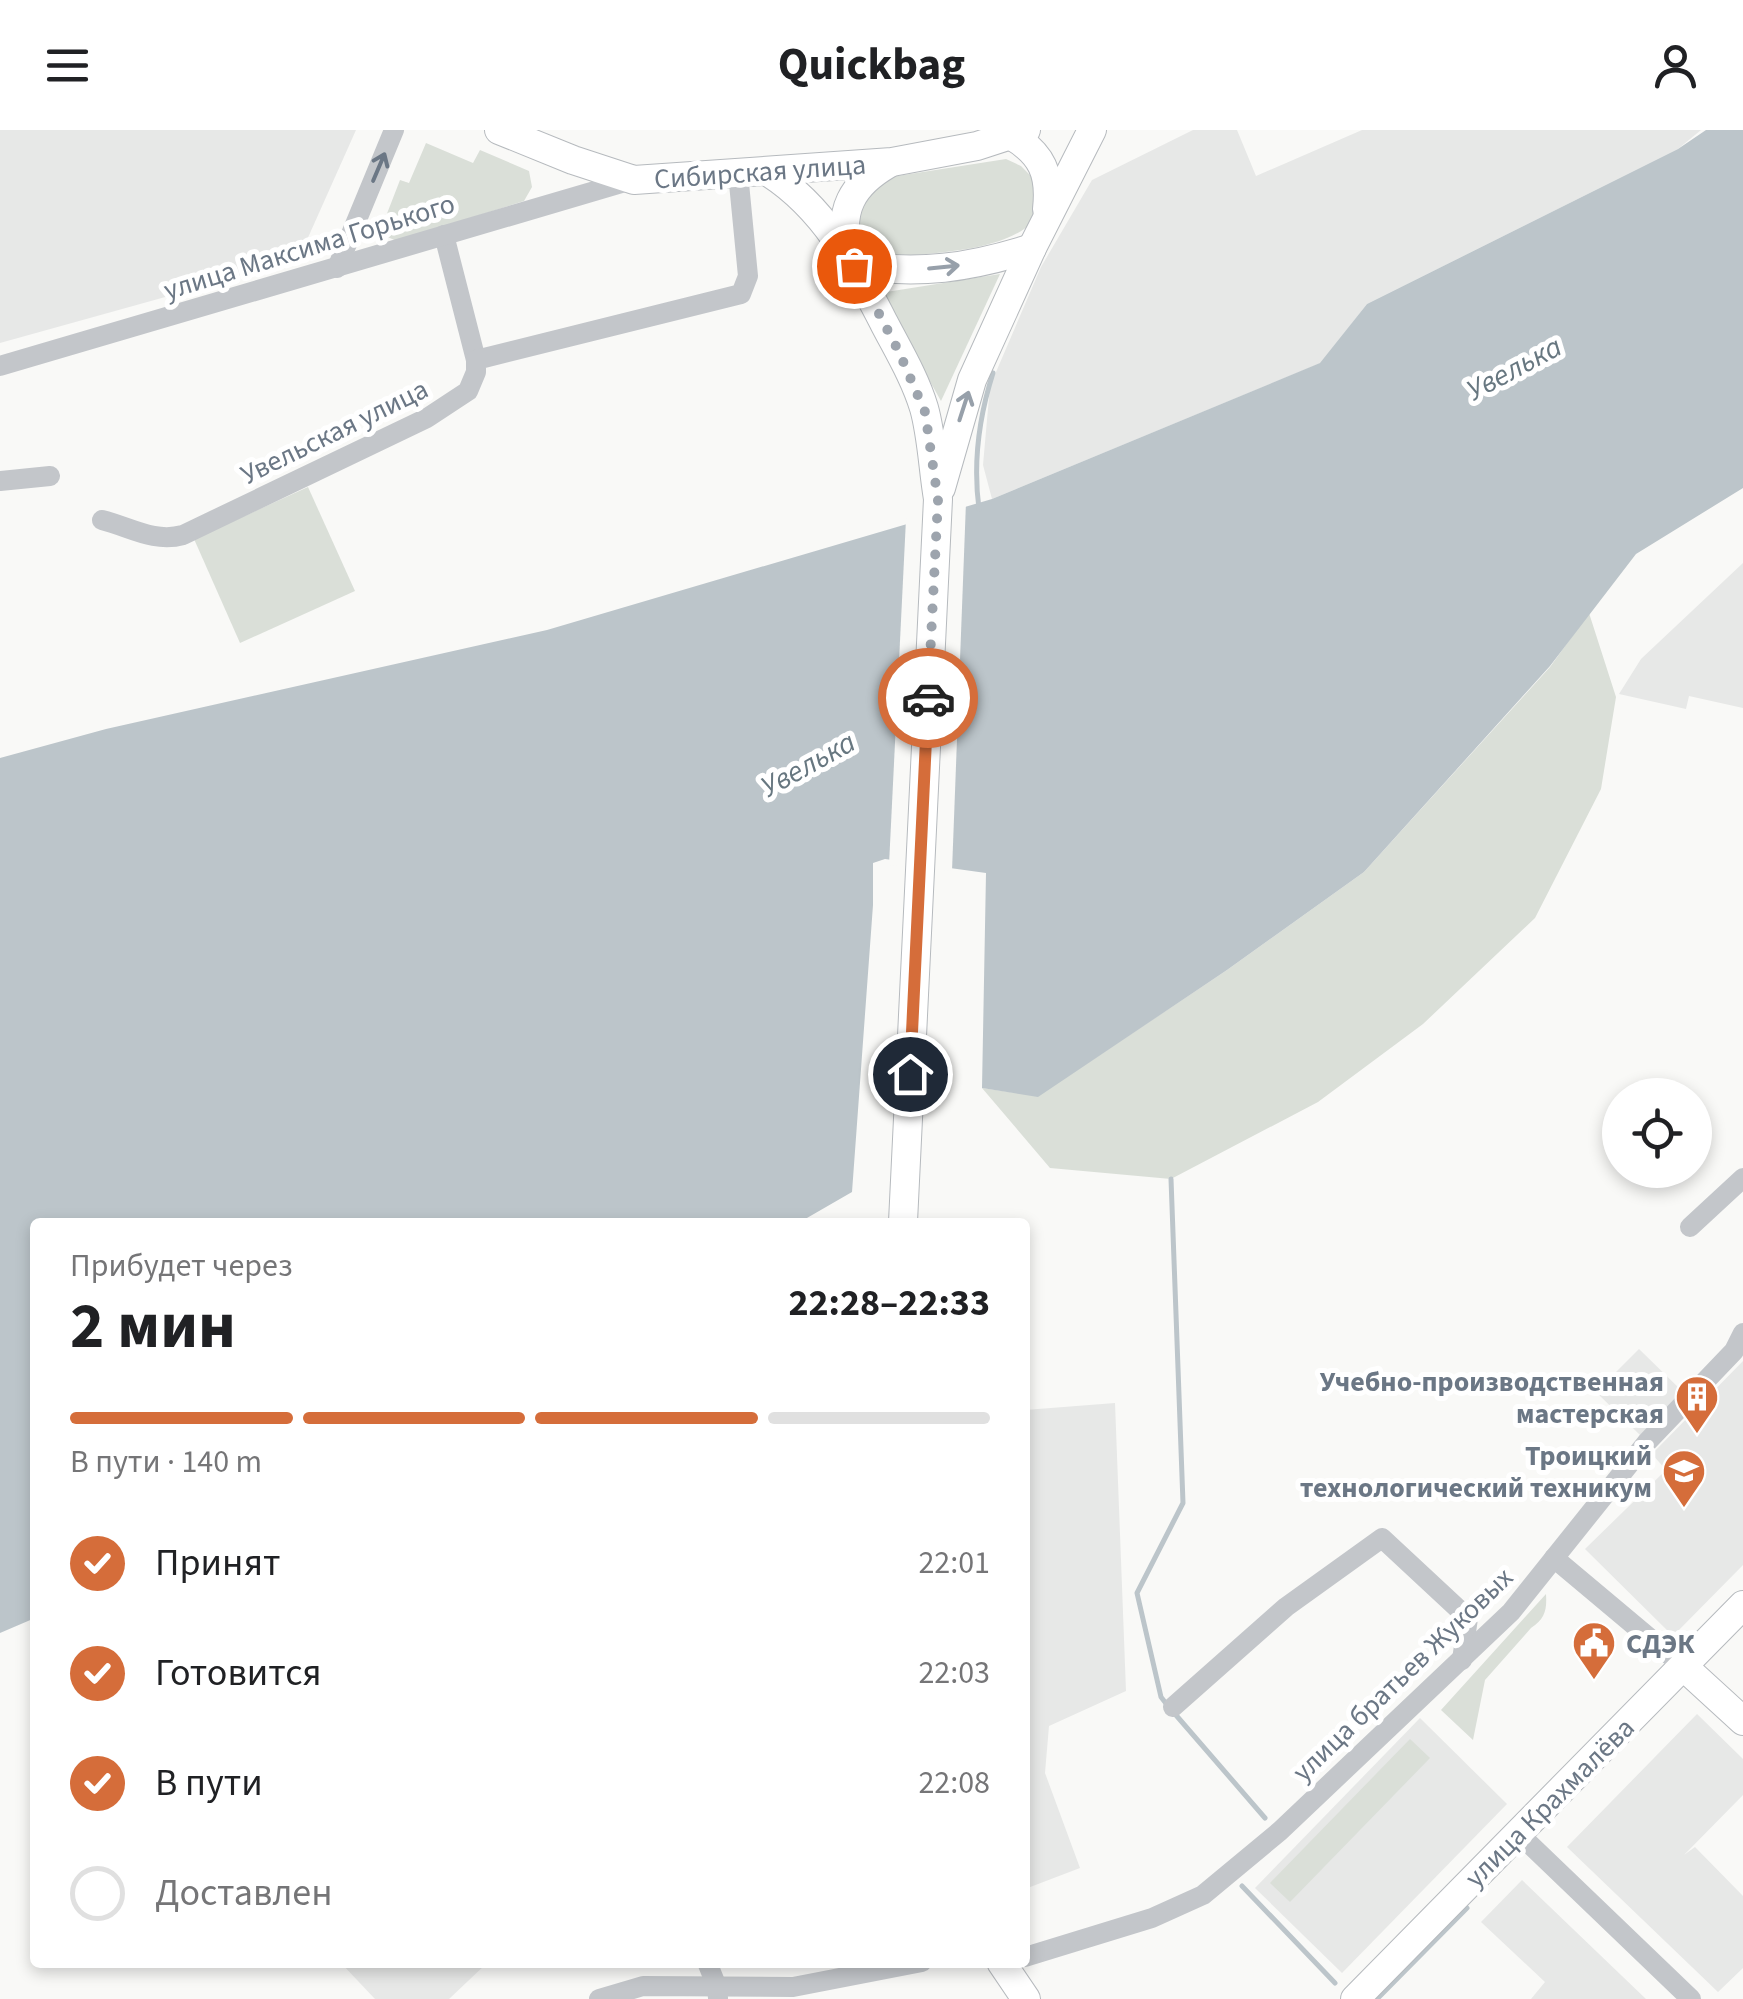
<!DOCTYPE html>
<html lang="ru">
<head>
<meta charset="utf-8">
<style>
	body { margin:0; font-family:"Source Sans 3",sans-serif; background:#f6f6f6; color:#202124; height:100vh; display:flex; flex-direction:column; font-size:38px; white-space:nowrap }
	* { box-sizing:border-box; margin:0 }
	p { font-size:32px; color:#757577 }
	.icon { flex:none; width:55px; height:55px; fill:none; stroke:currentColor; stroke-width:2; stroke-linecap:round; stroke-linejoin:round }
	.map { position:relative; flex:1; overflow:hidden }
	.panel { position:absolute; left:30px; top:1088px; width:1000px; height:750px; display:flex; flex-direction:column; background:#fff; border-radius:10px; box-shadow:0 5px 15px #0003 }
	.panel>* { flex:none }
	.tools { position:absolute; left:1602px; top:948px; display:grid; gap:20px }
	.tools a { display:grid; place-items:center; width:110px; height:110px; border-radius:50%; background:#fff; box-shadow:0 5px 15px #0003; font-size:50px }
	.pin { position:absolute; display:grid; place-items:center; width:85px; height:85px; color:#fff; margin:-42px; border:5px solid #fff; border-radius:50%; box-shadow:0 2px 10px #0007 }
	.courier { position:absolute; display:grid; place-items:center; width:100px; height:100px; margin:-50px; border:8px solid #d56d3a; border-radius:50%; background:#fff; color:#222; box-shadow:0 2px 12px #0007 }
	.overview em { font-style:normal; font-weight:700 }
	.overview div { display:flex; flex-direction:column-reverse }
	.overview { display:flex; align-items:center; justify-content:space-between; height:170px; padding:0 40px }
	h1 { font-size:65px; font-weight:700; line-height:75px }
	.bar { display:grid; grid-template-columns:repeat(4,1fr); gap:15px 10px; align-content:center; height:120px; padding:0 40px }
	.bar i { height:12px; border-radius:8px; background:#e0e0e0 }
	.bar .selected { background:#d56d3a }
	.bar p { grid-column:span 4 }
	ol { padding:0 40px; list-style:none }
	li { display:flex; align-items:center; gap:30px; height:110px }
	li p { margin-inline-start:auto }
	li .icon { padding:10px; border-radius:50%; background:#d56d3a; color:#fff; stroke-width:4 }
	li:last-child { color:#757577 }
	li i { width:55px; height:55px; border:5px solid #e0e0e0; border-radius:50% }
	header { display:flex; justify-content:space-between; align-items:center; height:130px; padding:0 40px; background:#fff; font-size:45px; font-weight:700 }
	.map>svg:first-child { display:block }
	.built { fill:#e7e8e7 }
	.green { fill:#dadfd8 }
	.water { fill:#bcc5ca }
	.pier { fill:#f9f9f7 }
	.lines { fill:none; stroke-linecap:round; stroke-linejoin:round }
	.stream { stroke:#bcc5ca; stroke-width:5 }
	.secondary-casing { stroke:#b6babe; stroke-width:30 }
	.street { stroke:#c3c6ca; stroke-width:20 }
	.secondary { stroke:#fff; stroke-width:28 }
	.oneway { stroke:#6b7785 }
	.oneway2 { stroke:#97a0aa }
	.done { stroke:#9da4ad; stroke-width:10; stroke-dasharray:0 18 }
	.route { stroke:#d56d3a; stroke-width:12 }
	.labels { text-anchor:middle; stroke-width:10; stroke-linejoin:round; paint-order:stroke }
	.street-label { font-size:28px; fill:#6b7785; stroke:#fff }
	.poi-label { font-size:28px; font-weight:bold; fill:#6b7785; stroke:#fff; text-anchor:end }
	.water-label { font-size:30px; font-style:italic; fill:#677780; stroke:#fff }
</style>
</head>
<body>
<header><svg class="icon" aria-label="menu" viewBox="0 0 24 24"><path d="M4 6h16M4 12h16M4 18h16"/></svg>Quickbag<svg class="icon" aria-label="person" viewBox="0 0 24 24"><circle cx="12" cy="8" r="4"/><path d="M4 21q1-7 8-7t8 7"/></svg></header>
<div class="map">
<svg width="1743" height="1869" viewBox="0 0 1743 1869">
	<rect width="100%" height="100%" fill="#f9f9f7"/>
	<g class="built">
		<polygon points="0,0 356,0 298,130 0,213"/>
		<polygon points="1193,0 1237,0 1256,46 1362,0 1701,0 1678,19 1367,174 1321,233 992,369 983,335 990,256 1041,137 1092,50"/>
		<polygon points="1743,433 1743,578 1689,566 1686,579 1619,564 1641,529"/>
		<polygon points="1639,1219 1683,1262 1640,1305 1596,1262"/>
		<polygon points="1743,1231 1743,1435 1673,1506 1585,1419 1666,1340 1652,1324"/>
		<polygon points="1115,1273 1126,1561 1049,1596 1045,1643 1080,1738 1025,1759 1025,1280"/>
		<polygon points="1697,1584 1743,1629 1743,1665 1684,1725 1695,1717 1743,1766 1743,1838 1718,1862 1567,1717"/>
		<polygon points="1420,1588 1507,1674 1342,1843 1255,1758"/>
		<polygon points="1522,1750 1646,1869 1531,1869 1545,1852 1481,1792"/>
		<polygon points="341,1833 487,1833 449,1869 375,1869"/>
	</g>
	<g class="green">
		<polygon points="426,13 473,33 480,20 529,41 532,57 524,71 397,111 385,106 381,99 400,50 409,53"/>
		<path d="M1006 29 1021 36 1036 51 1035 90C1003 123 932 122 888 128 869 119 861 110 854 90L878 49Z"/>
		<polygon points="1000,144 941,271 880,163"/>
		<polygon points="308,357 355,461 240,513 194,409"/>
		<polygon points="1589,483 1616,567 1601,659 1535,788 1423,894 1318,972 1171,1049 1050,1038 982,958 1038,966 1227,840 1364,742 1550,537"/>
		<path d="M1546 1464C1547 1480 1545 1489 1531 1498L1485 1550 1473 1610 1441 1580Z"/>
		<polygon points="1410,1609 1430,1628 1290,1772 1270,1753"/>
	</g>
	<polygon class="water" points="1706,0 1743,0 1743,358 1636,424 1550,536 1364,742 1227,840 1038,967 982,958 986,743 885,729 873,733 873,775 852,1062 800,1092 35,1092 35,1488 0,1503 0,628 106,599 547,500 992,369 1320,233 1367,174 1678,19"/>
	<polygon class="pier" points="966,372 952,741 889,735 906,389"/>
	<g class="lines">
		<g class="stream">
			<path d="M979 379C973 334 979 287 993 243L986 242"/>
			<polyline points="1168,1576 1161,1567 1137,1463 1183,1373 1171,1049"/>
			<polyline points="1175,1584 1265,1688"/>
			<polyline points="1242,1756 1335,1853"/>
			<polyline points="1377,1869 1467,1778"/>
		</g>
		<g class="secondary-casing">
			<g id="secondary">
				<polyline points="499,0 573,30 634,50 892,32 977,16 1026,0"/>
				<path d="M1012 6C1042 24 1051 44 1047 79"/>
				<path d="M768 42C825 78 854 135 884 193 898 220 915 248 924 278 932 306 933 340 938 369L903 1092"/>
				<path d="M848 122C838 80 852 55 888 34"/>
				<path d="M854 135C919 145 969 138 1032 118"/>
				<polyline points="941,358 972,250 1032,118 1092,0"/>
				<polyline points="1684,1537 1743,1591"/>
				<polyline points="1001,1832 1026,1869"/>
				<polyline points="1355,1869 1743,1475"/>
			</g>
		</g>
		<g class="street">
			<polyline points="444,105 476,230"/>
			<polyline points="337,138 394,0"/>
			<polyline points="0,236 632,50"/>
			<polyline points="0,351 50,346"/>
			<path d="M102 390C130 397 154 413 183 405L427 288 468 261 476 242V230L741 164 748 146 738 43"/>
			<polyline points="1690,1097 1743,1048"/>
			<polyline points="1554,1428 1684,1537"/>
			<polyline points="1173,1577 1286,1477 1382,1408 1468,1488 1462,1530"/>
			<polyline points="1518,1703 1691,1869"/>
			<polyline points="1025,1827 1152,1788 1203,1765 1280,1701 1511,1482 1647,1312 1734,1221 1743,1203"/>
			<polyline points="707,1832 717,1857 718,1868"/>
			<polyline points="599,1869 643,1856 793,1857 922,1832"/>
		</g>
		<use href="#secondary" class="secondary"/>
	</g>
	<defs><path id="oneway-shaft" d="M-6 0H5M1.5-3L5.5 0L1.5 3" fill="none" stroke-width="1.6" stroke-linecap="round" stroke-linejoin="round" transform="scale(2.5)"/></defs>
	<use class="oneway" href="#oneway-shaft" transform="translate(379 37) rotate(-67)"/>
	<g class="oneway2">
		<use href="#oneway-shaft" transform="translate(944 137) rotate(-6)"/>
		<use href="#oneway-shaft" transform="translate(964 276) rotate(-72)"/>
	</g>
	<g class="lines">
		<polyline class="done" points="854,136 899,222 925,282 938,370 928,568"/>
		<polyline class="route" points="910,944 928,568"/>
	</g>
	<defs>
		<g id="building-pin" transform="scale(2.25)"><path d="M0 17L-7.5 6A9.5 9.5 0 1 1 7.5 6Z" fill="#d56d3a" stroke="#fff"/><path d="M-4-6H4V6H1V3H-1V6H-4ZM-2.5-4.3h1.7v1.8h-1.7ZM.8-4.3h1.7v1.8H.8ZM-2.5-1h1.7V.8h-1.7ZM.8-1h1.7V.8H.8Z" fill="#fff"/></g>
		<g id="university-pin" transform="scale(2.25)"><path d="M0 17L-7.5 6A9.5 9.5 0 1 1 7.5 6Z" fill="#d56d3a" stroke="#fff"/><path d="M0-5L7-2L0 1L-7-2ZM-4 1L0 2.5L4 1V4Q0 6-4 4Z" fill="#fff"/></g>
		<g id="civic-pin" transform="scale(2.25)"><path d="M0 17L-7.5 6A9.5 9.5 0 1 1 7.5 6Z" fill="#d56d3a" stroke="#fff"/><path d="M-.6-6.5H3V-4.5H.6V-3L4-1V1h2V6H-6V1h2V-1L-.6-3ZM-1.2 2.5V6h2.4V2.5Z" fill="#fff"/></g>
	</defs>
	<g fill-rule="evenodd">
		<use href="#building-pin" x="1697" y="1267"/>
		<use href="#university-pin" x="1684" y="1341"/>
		<use href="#civic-pin" x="1594" y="1513"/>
	</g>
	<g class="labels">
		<g class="street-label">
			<text transform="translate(760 41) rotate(-4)" y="10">Сибирская улица</text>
			<text transform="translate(309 116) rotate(-17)" y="10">улица Максима Горького</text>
			<text transform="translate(334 301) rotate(-26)" y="10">Увельская улица</text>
			<text transform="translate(1402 1544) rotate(-44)" y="10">улица братьев Жуковых</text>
			<text transform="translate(1549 1672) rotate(-45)" y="10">улица Крахмалёва</text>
		</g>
		<g class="poi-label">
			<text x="1664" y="1261">Учебно-производственная<tspan x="1664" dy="32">мастерская</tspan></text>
			<text x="1652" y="1335">Троицкий<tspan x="1652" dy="32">технологический техникум</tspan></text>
			<text x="1626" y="1523" text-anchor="start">СДЭК</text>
		</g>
		<g class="water-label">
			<text transform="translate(1514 238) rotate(-28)" y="10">Увелька</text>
			<text transform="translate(808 634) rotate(-29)" y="10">Увелька</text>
		</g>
	</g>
</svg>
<div class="tools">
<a><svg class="icon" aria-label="locate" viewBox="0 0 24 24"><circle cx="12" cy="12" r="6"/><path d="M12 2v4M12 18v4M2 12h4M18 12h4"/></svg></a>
</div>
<div class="pin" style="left:854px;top:136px;background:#ea580c"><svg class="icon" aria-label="bag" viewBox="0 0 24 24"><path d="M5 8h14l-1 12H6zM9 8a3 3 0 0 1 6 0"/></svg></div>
<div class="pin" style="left:910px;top:944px;background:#1f2937"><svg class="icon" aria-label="home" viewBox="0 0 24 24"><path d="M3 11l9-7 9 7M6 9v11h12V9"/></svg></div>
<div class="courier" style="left:928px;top:568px"><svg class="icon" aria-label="car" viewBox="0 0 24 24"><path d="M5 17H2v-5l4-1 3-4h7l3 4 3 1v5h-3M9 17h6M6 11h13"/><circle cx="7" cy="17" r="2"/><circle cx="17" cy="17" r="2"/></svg></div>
<section class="panel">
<div class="overview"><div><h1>2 мин</h1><p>Прибудет через</p></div><em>22:28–22:33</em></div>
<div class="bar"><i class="selected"></i><i class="selected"></i><i class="selected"></i><i></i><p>В пути · 140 m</p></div>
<ol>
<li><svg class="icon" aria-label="check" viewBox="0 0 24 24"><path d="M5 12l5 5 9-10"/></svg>Принят<p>22:01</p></li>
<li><svg class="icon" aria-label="check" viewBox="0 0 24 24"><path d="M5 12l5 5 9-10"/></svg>Готовится<p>22:03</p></li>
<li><svg class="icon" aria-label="check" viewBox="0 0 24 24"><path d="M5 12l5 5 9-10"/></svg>В пути<p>22:08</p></li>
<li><i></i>Доставлен</li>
</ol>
</section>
</div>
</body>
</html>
